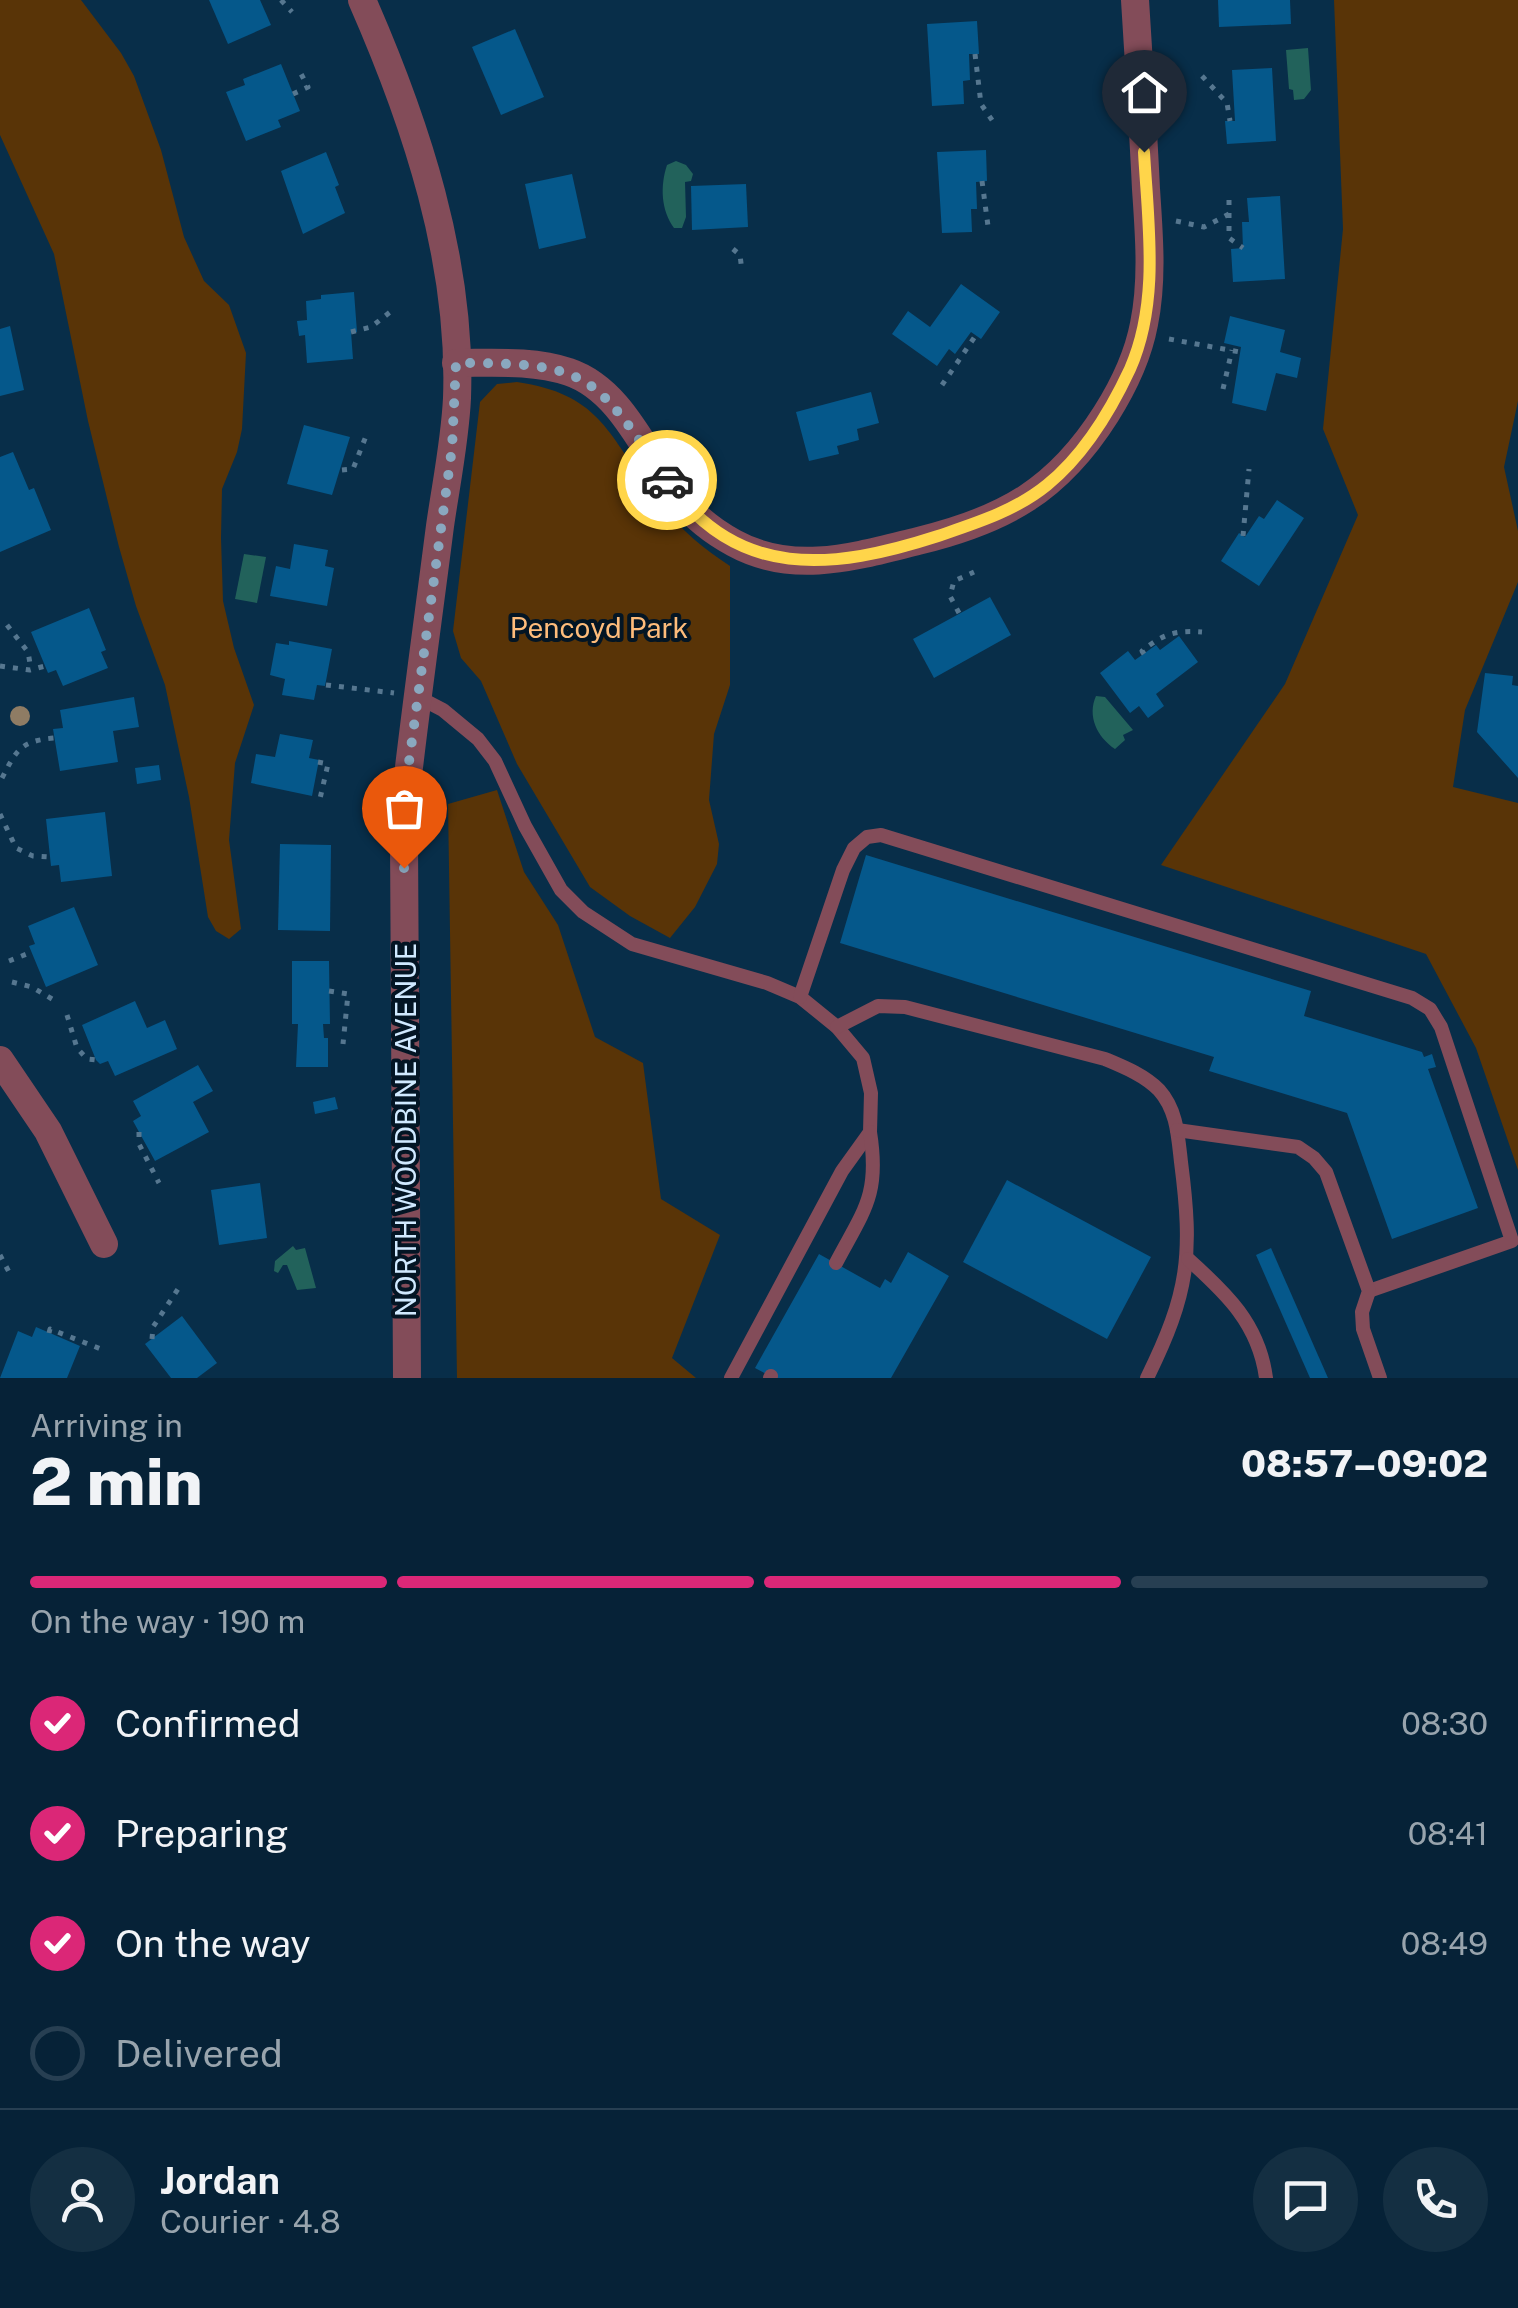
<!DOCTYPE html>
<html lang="en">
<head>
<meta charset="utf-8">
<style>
	body { margin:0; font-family:"Public Sans",sans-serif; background:#142f42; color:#f1f3f6; height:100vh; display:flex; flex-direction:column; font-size:38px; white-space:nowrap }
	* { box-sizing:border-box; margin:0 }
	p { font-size:32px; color:#98a4ad }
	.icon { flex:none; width:55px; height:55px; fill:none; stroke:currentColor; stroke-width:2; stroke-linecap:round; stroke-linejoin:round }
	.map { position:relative; height:1378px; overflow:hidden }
	.details { display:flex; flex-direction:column; background:#062237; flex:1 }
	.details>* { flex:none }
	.pin { position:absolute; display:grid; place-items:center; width:85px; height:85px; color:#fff; margin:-102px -42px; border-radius:50% 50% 50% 0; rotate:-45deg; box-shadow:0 0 10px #0007 }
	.pin .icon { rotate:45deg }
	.courier { position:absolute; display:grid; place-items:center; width:100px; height:100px; margin:-50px; border:8px solid #ffd54a; border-radius:50%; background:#fff; color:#222; box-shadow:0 2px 12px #0007 }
	.head em { font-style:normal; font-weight:800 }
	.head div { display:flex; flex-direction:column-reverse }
	.head { display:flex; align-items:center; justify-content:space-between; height:170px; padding:0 30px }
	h1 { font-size:65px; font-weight:800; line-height:75px }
	.bar { display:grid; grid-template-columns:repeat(4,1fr); gap:15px 10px; align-content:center; height:120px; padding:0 30px }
	.bar i { height:12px; border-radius:8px; background:#273f52 }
	.bar .active { background:#db2777 }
	.bar p { grid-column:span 4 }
	.line { display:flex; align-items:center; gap:25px; padding:0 30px; border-top:2px solid #273f52 }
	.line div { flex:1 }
	.round { display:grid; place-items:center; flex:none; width:105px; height:105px; border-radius:52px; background:#142f42 }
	ol { padding:0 30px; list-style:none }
	li { display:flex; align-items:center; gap:30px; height:110px }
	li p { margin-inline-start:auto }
	li .icon { padding:10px; border-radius:50%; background:#db2777; color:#fff; stroke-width:4 }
	li:last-child { color:#98a4ad }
	li i { width:55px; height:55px; border:5px solid #273f52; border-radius:50% }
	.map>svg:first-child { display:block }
	.green { fill:#593407 }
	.water { fill:#22625b }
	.building { fill:#05588b }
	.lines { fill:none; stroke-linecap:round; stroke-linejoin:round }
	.path { stroke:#567790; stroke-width:5; stroke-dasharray:5 8; stroke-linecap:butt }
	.service { stroke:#834c59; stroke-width:14 }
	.minor { stroke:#834c59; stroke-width:28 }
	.tree { fill:#8f7c64 }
	.done { stroke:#8aa8bf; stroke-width:10; stroke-dasharray:0 18 }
	.route { stroke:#ffd54a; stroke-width:12 }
	.labels { text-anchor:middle; stroke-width:8; stroke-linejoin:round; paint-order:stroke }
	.park-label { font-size:28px; fill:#febc7b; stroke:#031524 }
	.street-label { font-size:28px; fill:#d0e9ff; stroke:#031524 }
</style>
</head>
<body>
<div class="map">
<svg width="1518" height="1378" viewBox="0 0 1518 1378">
	<rect width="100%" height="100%" fill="#082e49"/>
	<g class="green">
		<polygon points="0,0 81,0 121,53 134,76 161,150 184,237 204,281 229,305 246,353 242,429 237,452 222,489 221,538 223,601 234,648 254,705 235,763 229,840 241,929 229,939 216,931 208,917 189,797 165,685 136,606 119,547 88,421 54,254 0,135"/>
		<polygon points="1334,0 1518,0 1518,401 1504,467 1518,531 1518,582 1465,710 1453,787 1518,803 1518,1170 1476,1048 1426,954 1161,865 1285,684 1358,515 1323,429 1343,229"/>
		<path d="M517 382C598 394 607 431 650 491 672 522 698 545 730 566V685L714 734 709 800 719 844 717 864 695 907 670 938 630 916 590 887 517 764 481 681 461 658 453 631 480 402 497 384Z"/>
		<polygon points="497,790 524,872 558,925 595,1037 643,1063 661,1199 720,1235 672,1358 696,1378 457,1378 448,804"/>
	</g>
	<g class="water">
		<polygon points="1308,48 1311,90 1304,99 1294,100 1293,90 1289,89 1286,50"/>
		<path d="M676 161 686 165 693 174 691 181 685 182 686 217 682 228H674C661 210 660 186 667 165Z"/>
		<polygon points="244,554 266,557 257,603 235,599"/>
		<path d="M1096 696 1105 697 1133 730 1123 735 1125 740 1115 749C1097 737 1087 716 1096 696Z"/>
		<polygon points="293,1246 296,1250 305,1248 316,1288 297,1290 287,1265 283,1265 278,1273 274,1271 275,1261"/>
	</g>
	<g class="building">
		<polygon points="209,0 260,0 271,25 228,44"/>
		<polygon points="1218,0 1290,0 1291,24 1219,27"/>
		<polygon points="977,21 979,54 969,54 970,80 963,81 964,104 932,106 927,24"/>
		<polygon points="515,29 544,97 501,115 472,47"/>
		<polygon points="281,64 300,111 278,120 281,127 246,141 226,92 245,85 243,79"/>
		<polygon points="1272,68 1276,141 1227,144 1225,121 1235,121 1232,70"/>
		<polygon points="986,150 987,181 976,182 977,209 971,209 972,232 942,233 937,152"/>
		<polygon points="326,152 339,185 335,187 345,213 303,234 281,171"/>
		<polygon points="572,174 586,238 539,249 525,184"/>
		<polygon points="746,184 748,227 692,230 691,186"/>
		<polygon points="1280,196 1285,279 1233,282 1231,249 1243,248 1242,222 1249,222 1247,198"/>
		<polygon points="961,284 1000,312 981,339 971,332 955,354 949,349 937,366 892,334 908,311 930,327"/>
		<polygon points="354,292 357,332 351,332 353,359 307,363 305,335 299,336 297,321 307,320 306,301 321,299 321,295"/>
		<polygon points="1230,316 1285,330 1280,352 1301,358 1297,378 1276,373 1266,411 1232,403 1241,347 1224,343"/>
		<polygon points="10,326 24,390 0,396 0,329"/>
		<polygon points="871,392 879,423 857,429 859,440 837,446 839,454 809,461 796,412"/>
		<polygon points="304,425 350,437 332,495 287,484"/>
		<polygon points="13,452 29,490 34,488 51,530 0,552 0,457"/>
		<polygon points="1277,500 1304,518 1259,586 1221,561 1239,533 1245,537 1259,516 1264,519"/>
		<polygon points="294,544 328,550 325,566 334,568 327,606 270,596 276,566 290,569"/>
		<polygon points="990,597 1011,635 934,678 913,639"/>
		<polygon points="89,608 106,650 101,652 108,668 63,686 56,670 48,673 31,632"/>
		<polygon points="1179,636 1198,662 1156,694 1164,706 1148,718 1139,706 1130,713 1100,673 1128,651 1135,660 1156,645 1160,650"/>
		<polygon points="289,641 332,649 325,686 317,685 314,700 282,695 285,679 270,675 276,643 289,645"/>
		<polygon points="1485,673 1513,676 1512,685 1518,686 1518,778 1477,732"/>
		<polygon points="134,697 139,727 113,731 118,762 60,771 53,729 63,728 60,710"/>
		<polygon points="280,734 313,740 309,758 319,760 312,796 251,783 256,754 275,757"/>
		<polygon points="159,765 161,780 137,784 135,768"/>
		<polygon points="105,812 112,876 61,882 59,865 51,866 46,819"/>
		<polygon points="280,844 331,845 330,931 278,930"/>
		<polygon points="866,855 1311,991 1304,1016 1422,1052 1424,1057 1432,1054 1436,1067 1428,1069 1478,1208 1392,1239 1347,1113 1209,1071 1214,1057 840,943"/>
		<polygon points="74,907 98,965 46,987 29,946 35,944 28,926"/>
		<polygon points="292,961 329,961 330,1024 323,1024 324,1038 328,1038 328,1067 296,1067 298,1024 292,1024"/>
		<polygon points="135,1001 147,1028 165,1020 177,1049 115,1076 108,1061 100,1064 96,1060 82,1025"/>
		<polygon points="198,1065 213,1091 193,1102 209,1132 155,1161 133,1121 141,1116 133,1101"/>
		<polygon points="335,1097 338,1109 315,1114 313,1102"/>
		<polygon points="1007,1180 1151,1257 1107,1339 963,1262"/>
		<polygon points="260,1183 267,1238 219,1245 211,1190"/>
		<polygon points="1271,1248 1328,1378 1310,1378 1256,1255"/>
		<polygon points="908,1252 949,1276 891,1378 774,1378 755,1368 819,1254 880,1288 885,1279 891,1283"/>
		<polygon points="182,1316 217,1363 197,1378 171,1378 145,1344"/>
		<polygon points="36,1327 80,1346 67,1378 0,1378 18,1331 32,1337"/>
	</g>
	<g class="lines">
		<g class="path">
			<polyline points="281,0 292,12"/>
			<polyline points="975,54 981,104 994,123"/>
			<polyline points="1202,76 1227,103 1230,121"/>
			<polyline points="293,94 308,87 299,70"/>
			<polyline points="982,181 988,226"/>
			<polyline points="1229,200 1229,238 1243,248"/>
			<polyline points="1176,221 1204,227 1229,214"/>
			<polyline points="733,249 740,255 742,271"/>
			<polyline points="351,332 371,327 394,309"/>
			<polyline points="1169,339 1240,352"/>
			<polyline points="942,385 976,335"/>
			<polyline points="1223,389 1232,350"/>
			<polyline points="342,470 353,469 368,431"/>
			<polyline points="1243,536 1249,469"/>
			<polyline points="959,613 950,596 954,581 974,572"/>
			<polyline points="7,625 28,652 31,669"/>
			<path d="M1144 654 1142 651C1163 634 1175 630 1202 632"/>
			<polyline points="0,666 30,670 45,666"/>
			<polyline points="326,685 394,693"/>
			<polyline points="318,762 328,764 319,803"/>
			<path d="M2 778C17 749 21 741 54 738"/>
			<polyline points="0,814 16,848 33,856 50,857"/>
			<polyline points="9,961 32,952"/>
			<polyline points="12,982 32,987 52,999"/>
			<polyline points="329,991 348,994 343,1044"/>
			<polyline points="67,1015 77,1048 87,1059 96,1060"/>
			<polyline points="139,1132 139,1144 159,1183"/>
			<polyline points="0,1255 9,1272 6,1278"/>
			<polyline points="49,1333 50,1329 101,1349"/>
			<polyline points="152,1339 153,1327 180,1286"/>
		</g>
		<g class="service">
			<polyline points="418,697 443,710 478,739 495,761 525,826 561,890 583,912 632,944 767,983 800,997 837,1027 863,1058 871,1093 870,1132 842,1171 731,1378"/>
			<polyline points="800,997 843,870 854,848 867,837 881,835 1412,998 1430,1009 1441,1027 1512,1241 1369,1291"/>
			<path d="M837 1027 878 1006 905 1007 1105 1059C1124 1067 1144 1075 1159 1090 1177 1110 1178 1136 1181 1162 1193 1255 1189 1293 1147 1378"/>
			<polyline points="1177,1130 1298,1147 1314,1158 1326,1172 1369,1291 1362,1312 1363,1329 1380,1378"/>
			<path d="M1188 1259C1226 1293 1259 1324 1266 1378"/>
			<path d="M836 1263C864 1210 880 1195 870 1132"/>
			<polyline points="770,1378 771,1376"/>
		</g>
		<g class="minor">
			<path d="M362 0C416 123 462 261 457 398 455 441 446 484 440 526 429 612 417 698 407 784L404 839 407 1378"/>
			<path d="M456 363C494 363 533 360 569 372 622 390 645 454 677 495 692 515 712 531 734 543 794 576 857 556 918 541 1005 520 1058 490 1106 414 1123 387 1138 356 1144 324 1153 280 1149 234 1146 189 1143 126 1139 63 1135 0"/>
			<polyline points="0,1060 48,1131 104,1244"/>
		</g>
	</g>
	<circle class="tree" cx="20" cy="716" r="10"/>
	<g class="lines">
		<path class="done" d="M404 868 406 784 452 448 456 363C590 363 593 373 667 480"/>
		<path class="route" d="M667 480C736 581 833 570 938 536 976 523 1015 511 1047 485 1084 455 1110 412 1130 369 1160 301 1148 224 1144 152"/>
	</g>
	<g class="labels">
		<g class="park-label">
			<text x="599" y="638">Pencoyd Park</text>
		</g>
		<g class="street-label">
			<text transform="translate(406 1130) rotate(-90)" y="10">NORTH WOODBINE AVENUE</text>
		</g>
	</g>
</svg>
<div class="pin" style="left:404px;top:868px;background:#ea580c"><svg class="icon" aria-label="bag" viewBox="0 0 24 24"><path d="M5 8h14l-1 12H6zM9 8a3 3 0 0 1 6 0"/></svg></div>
<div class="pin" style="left:1144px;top:152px;background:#1f2937"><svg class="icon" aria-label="home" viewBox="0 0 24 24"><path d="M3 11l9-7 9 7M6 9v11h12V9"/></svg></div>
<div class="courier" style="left:667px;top:480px"><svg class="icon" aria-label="car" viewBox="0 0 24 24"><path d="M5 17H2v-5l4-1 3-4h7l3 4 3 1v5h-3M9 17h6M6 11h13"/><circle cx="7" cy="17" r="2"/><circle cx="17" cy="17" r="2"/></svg></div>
</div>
<section class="details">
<div class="head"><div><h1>2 min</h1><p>Arriving in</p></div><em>08:57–09:02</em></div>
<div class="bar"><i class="active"></i><i class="active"></i><i class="active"></i><i></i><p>On the way · 190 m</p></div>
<ol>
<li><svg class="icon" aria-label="check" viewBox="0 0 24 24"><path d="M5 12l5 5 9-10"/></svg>Confirmed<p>08:30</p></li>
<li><svg class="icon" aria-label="check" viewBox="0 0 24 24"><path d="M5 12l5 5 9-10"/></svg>Preparing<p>08:41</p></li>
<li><svg class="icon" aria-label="check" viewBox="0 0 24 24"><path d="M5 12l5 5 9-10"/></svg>On the way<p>08:49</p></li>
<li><i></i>Delivered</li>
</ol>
<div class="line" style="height:180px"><a class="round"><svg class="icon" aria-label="person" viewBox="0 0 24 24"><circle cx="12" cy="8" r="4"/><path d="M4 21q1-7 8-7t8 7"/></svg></a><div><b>Jordan</b><p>Courier · 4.8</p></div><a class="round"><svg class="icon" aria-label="chat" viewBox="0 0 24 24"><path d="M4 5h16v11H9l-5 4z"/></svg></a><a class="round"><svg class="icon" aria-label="phone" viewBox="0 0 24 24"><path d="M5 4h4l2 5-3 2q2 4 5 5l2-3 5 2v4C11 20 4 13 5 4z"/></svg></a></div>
</section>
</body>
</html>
